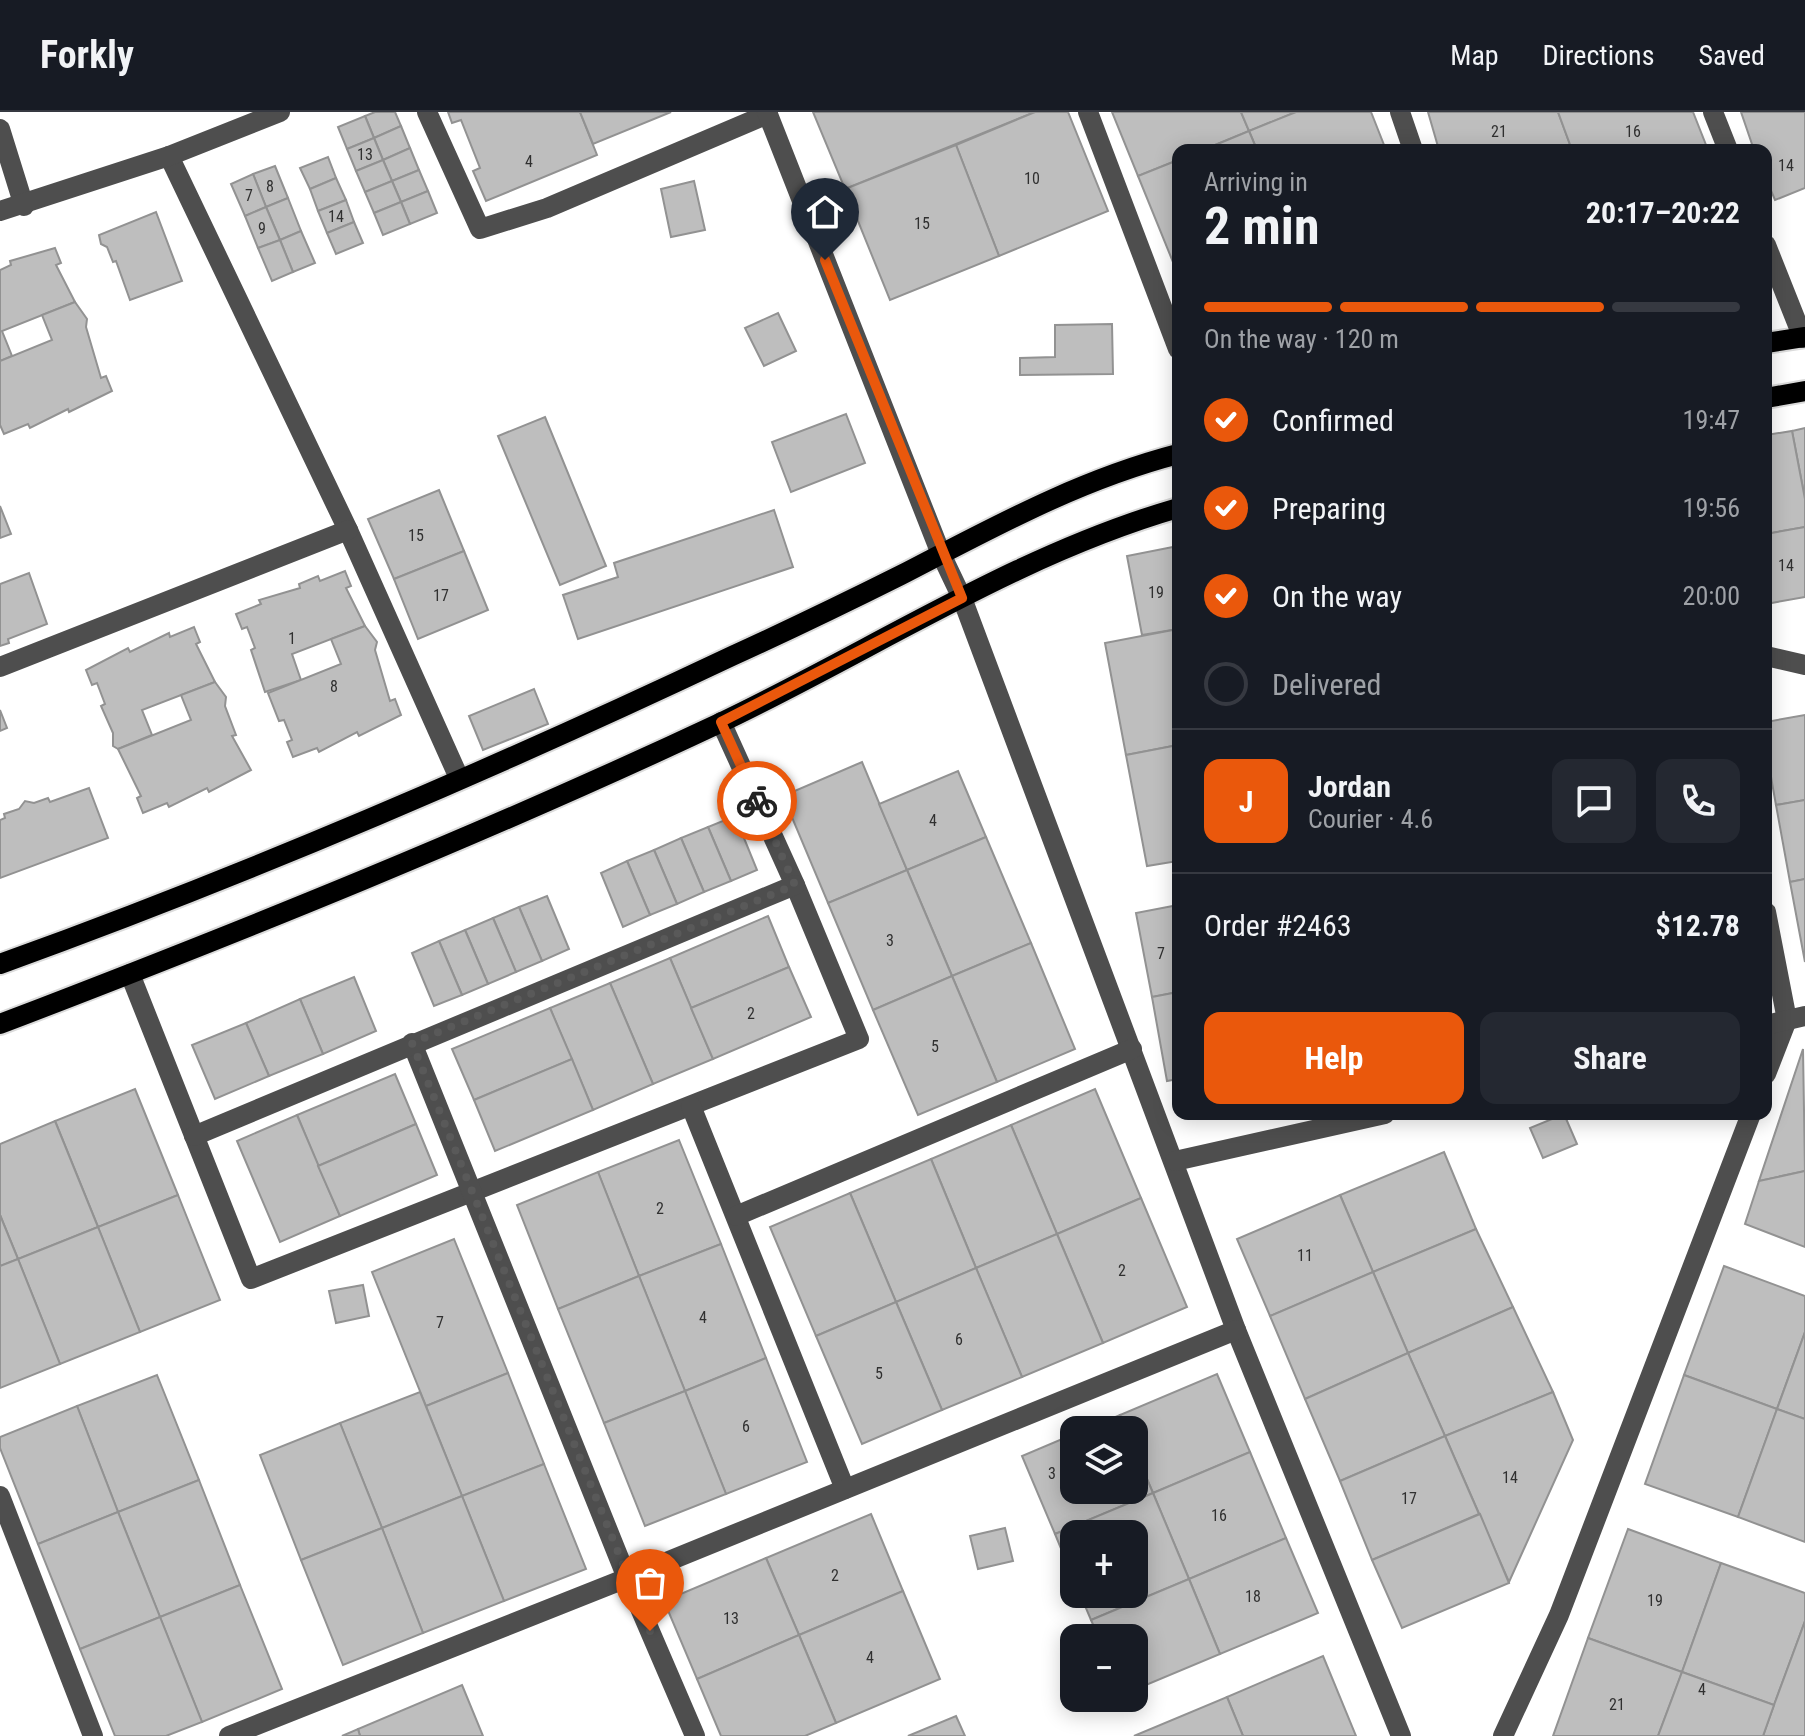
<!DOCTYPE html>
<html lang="en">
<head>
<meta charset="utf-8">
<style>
	body { margin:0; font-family:"Roboto Condensed",sans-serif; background:#242831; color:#f1f3f6; height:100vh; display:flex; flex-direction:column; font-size:30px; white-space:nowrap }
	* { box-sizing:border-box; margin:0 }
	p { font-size:26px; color:#9ea1a6 }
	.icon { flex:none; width:44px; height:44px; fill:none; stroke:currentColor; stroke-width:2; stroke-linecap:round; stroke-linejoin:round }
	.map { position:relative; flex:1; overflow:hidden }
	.sheet { position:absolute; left:1172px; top:32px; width:600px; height:976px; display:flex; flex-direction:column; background:#171b24; border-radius:16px; box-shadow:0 4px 20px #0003 }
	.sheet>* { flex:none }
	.buttons { position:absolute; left:1060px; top:1304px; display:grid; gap:16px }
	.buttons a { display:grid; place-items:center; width:88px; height:88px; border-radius:16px; background:#171b24; box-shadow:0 4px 20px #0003; font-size:40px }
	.pin { position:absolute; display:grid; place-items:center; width:68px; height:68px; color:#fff; margin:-82px -34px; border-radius:50% 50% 50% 0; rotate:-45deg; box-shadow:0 0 8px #0007 }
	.pin .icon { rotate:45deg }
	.courier { position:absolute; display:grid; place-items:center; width:80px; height:80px; margin:-40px; border:6px solid #ea580c; border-radius:50%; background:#fff; color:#222; box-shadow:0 2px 10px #0007 }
	.summary em { font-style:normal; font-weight:700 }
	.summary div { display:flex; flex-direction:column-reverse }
	.summary { display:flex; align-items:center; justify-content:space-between; height:136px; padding:0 32px }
	h1 { font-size:52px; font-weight:700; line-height:60px }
	.bar { display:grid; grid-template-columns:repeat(4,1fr); gap:12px 8px; align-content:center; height:96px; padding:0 32px }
	.bar i { height:10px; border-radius:6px; background:#363941 }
	.bar .on { background:#ea580c }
	.bar p { grid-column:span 4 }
	.line { display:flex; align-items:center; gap:20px; padding:0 32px; border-top:2px solid #363941 }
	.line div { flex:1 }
	.round { display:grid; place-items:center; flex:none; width:84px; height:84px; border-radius:16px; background:#242831 }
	ol { padding:0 32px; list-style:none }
	li { display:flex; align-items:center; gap:24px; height:88px }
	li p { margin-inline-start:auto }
	li .icon { padding:8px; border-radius:50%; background:#ea580c; color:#fff; stroke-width:4 }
	li:last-child { color:#9ea1a6 }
	li i { width:44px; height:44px; border:4px solid #363941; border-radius:50% }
	.primary-button { display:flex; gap:16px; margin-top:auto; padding:16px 32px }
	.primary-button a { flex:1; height:92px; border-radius:16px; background:#ea580c; color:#fff; font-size:32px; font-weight:700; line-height:92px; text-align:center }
	.primary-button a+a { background:#242831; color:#f1f3f6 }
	header { display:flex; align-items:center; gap:48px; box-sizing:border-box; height:112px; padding:0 40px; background:#171b24; border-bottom:2px solid #363941 }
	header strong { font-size:38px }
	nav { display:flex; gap:44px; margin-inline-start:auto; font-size:28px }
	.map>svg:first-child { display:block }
	.building { fill:#bebebe; stroke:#929292; stroke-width:2 }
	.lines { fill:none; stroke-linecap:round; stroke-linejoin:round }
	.major-casing { stroke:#dbdbdb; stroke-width:24 }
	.minor { stroke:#4e4e4e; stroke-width:20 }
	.major { stroke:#000; stroke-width:20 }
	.done { stroke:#595959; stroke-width:8; stroke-dasharray:0 14.4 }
	.route { stroke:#ea580c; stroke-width:10 }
	.labels { text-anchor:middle; stroke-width:8; stroke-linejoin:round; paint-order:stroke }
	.number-label { font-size:16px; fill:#303030 }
</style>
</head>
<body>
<header>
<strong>Forkly</strong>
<nav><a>Map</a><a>Directions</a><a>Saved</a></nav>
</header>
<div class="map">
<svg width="1805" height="1624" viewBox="0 0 1805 1624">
	<rect width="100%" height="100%" fill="#fff"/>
	<g class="building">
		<polygon points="375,0 395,0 401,14 374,26 365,4"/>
		<polygon points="448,0 580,0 597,43 486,89 473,59 480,56 461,8 452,11"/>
		<polygon points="580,0 671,0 593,32"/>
		<polygon points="813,0 1035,0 845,77"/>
		<polygon points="1035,0 1068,0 1108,99 999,144 956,33"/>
		<polygon points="1112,0 1241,0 1249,19 1203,38 1178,38 1178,48 1138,64"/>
		<polygon points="1241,0 1296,0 1249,19"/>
		<polygon points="1296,0 1371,0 1386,38 1257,38 1249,19"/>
		<polygon points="1428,0 1558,0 1572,38 1439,38"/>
		<polygon points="1558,0 1693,0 1708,38 1572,38"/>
		<polygon points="1741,0 1805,0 1805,76 1775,88 1766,67 1766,38 1754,38"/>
		<polygon points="365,4 374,26 347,37 338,15"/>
		<polygon points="401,14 410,36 383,48 374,26"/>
		<polygon points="1249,19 1257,38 1203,38"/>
		<polygon points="374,26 383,48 356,59 347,37"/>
		<polygon points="956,33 999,144 890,188 845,77"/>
		<polygon points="410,36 419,58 392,69 383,48"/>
		<polygon points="328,45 336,66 310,77 300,56"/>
		<polygon points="383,48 392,69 365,80 356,59"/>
		<polygon points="1178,48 1178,153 1175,155 1138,64"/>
		<polygon points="275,54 288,86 266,95 253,62"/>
		<polygon points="419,58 428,79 401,90 392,69"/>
		<polygon points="253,62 266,95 245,104 231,72"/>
		<polygon points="336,66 346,88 318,99 310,77"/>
		<polygon points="392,69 401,90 374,101 365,80"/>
		<polygon points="694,69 705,118 671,125 661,77"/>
		<polygon points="428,79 437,101 410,112 401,90"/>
		<polygon points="288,86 301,119 280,128 266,95"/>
		<polygon points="346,88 354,110 327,121 318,99"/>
		<polygon points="401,90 410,112 383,123 374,101"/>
		<polygon points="266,95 280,128 258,136 245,104"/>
		<polygon points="156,100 182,169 130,188 116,149 113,150 107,135 101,132 99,123"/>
		<polygon points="354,110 363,131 336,142 327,121"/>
		<polygon points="301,119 315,151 293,160 280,128"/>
		<polygon points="280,128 293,160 272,169 258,136"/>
		<polygon points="55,136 61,151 56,153 75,190 2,219 12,244 0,249 0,158 11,153 10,149"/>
		<polygon points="75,190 87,207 86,215 101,266 106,264 112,279 69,300 68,297 30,316 28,312 4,322 0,313 0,249 52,228 42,203"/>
		<polygon points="778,201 796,239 764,254 745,216"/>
		<polygon points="1112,212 1113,262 1020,263 1020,246 1055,245 1055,213"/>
		<polygon points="846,302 865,351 791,380 772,330"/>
		<polygon points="545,305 606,454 560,473 498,324"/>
		<polygon points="1805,316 1805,387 1792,319"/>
		<polygon points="1792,319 1805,387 1805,415 1766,422 1766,323"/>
		<polygon points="439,378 464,439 394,467 368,407"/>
		<polygon points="0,394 11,422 0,426"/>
		<polygon points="774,398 793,455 578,527 563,483 618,465 614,451"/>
		<polygon points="1805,415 1805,485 1766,492 1766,422"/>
		<polygon points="1178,434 1178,517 1142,523 1127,444"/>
		<polygon points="464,439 488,498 418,527 394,467"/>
		<polygon points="345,459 351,474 346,476 365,514 292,542 301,568 265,580 251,538 255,536 247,515 242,517 236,502 261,492 259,488 300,476 299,472 318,464 320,469"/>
		<polygon points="29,461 47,512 8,527 9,531 0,534 0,472"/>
		<polygon points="365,514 377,530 375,538 390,589 395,587 401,603 359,624 357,620 319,640 317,636 293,645 287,630 292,628 284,608 279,609 268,581 341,552 331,527"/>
		<polygon points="194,515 200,530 196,532 215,570 142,598 152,623 118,637 113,634 113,621 101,594 105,592 97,571 92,573 86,558 128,536 130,540 169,521 170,525"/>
		<polygon points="1178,517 1178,633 1126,643 1105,531"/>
		<polygon points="215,570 226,585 225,594 236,623 232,624 251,658 209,680 207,676 169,695 167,691 143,701 137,686 141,684 118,637 191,608 181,583"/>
		<polygon points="534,577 548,612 483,638 469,604"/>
		<polygon points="0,598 7,616 0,619"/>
		<polygon points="1805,603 1805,688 1776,693 1766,637 1766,610"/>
		<polygon points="1178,633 1178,749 1147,754 1126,643"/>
		<polygon points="862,650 907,758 828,791 783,684"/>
		<polygon points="958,659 986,725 907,758 879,692"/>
		<polygon points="89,676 108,726 0,766 0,708 5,706 4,702 19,697 25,689 34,691 48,686 50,690"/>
		<polygon points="1805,688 1805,767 1790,770 1776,693"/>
		<polygon points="735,704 757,758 731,769 708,715"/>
		<polygon points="708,715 731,769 704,780 681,726"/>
		<polygon points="986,725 1031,831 952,864 907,758"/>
		<polygon points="681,726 704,780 677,792 654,738"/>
		<polygon points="654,738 677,792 650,803 627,749"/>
		<polygon points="627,749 650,803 623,815 601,761"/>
		<polygon points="907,758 952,864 873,898 828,791"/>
		<polygon points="1805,767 1805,850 1790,770"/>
		<polygon points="547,784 569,837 542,849 519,795"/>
		<polygon points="1178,793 1178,880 1152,885 1136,801"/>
		<polygon points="519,795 542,849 516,860 493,806"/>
		<polygon points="768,804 789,855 691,896 670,846"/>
		<polygon points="493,806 516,860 488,872 465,818"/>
		<polygon points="465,818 488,872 462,883 439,829"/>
		<polygon points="439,829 462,883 434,894 412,841"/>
		<polygon points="1031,831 1075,937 997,970 952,864"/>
		<polygon points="670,846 713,947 653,972 610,871"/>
		<polygon points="789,855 811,905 713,947 691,896"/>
		<polygon points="952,864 997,970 918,1003 873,898"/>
		<polygon points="354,865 376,919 323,942 300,887"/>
		<polygon points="610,871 653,972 593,998 550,896"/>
		<polygon points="1178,880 1178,967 1167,969 1152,885"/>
		<polygon points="300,887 323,942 269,964 246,911"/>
		<polygon points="550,896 572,947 474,988 452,937"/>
		<polygon points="246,911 269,964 215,987 192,933"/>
		<polygon points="1803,937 1805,1059 1759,1069"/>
		<polygon points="572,947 593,998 495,1039 474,988"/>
		<polygon points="395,962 416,1012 318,1054 297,1003"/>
		<polygon points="135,977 178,1083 98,1115 55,1009"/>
		<polygon points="1095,977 1141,1086 1057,1122 1011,1013"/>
		<polygon points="1564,1002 1577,1032 1543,1046 1530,1016"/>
		<polygon points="297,1003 340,1104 280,1130 237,1029"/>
		<polygon points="55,1009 98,1115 18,1147 0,1103 0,1032"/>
		<polygon points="416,1012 437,1063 340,1104 318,1054"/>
		<polygon points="1011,1013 1057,1122 976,1156 931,1047"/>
		<polygon points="679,1028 721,1132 639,1164 598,1060"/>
		<polygon points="1444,1040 1476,1117 1373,1160 1340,1083"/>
		<polygon points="931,1047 976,1156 896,1190 850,1081"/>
		<polygon points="1805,1059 1805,1135 1745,1112 1759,1069"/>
		<polygon points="598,1060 639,1164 558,1197 517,1093"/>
		<polygon points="850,1081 896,1190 816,1224 770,1115"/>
		<polygon points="178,1083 220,1188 140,1220 98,1115"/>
		<polygon points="1340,1083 1373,1160 1270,1204 1237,1127"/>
		<polygon points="1141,1086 1187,1195 1103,1231 1057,1122"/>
		<polygon points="0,1103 18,1147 0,1154"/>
		<polygon points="98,1115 140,1220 60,1252 18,1147"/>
		<polygon points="1476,1117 1513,1195 1408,1241 1373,1160"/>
		<polygon points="1057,1122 1103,1231 1022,1265 976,1156"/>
		<polygon points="454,1127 508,1261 426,1294 372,1160"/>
		<polygon points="721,1132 766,1246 685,1279 639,1164"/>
		<polygon points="18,1147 60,1252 0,1276 0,1154"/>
		<polygon points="1724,1154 1805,1184 1805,1220 1777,1297 1684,1263"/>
		<polygon points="976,1156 1022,1265 942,1298 896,1190"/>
		<polygon points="1373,1160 1408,1241 1305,1287 1270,1204"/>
		<polygon points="639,1164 685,1279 604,1311 558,1197"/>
		<polygon points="363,1173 369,1204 336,1211 329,1179"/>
		<polygon points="896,1190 942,1298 862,1332 816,1224"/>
		<polygon points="1513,1195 1553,1280 1445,1324 1408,1241"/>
		<polygon points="1805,1220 1805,1307 1777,1297"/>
		<polygon points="1408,1241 1445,1324 1340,1369 1305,1287"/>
		<polygon points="766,1246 807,1350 726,1382 685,1279"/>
		<polygon points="508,1261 544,1352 462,1384 426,1294"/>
		<polygon points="1217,1262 1250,1340 1153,1381 1134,1337 1134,1318 1126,1318 1120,1303"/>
		<polygon points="157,1263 199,1368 118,1400 77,1294"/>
		<polygon points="1684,1263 1777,1297 1738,1405 1645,1372"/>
		<polygon points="685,1279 726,1382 645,1414 604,1311"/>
		<polygon points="420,1280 462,1384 382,1416 340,1311"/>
		<polygon points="1553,1280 1573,1328 1509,1470 1445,1324"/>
		<polygon points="77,1294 118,1400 38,1432 0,1336 0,1325"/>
		<polygon points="1777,1297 1805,1307 1805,1430 1738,1405"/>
		<polygon points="1120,1303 1126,1318 1084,1318"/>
		<polygon points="340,1311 382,1416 301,1448 260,1343"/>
		<polygon points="1074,1322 1074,1378 1134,1378 1134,1337 1153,1381 1055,1422 1022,1344"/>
		<polygon points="1445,1324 1479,1402 1372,1448 1340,1369"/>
		<polygon points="1250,1340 1286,1426 1189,1467 1153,1381"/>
		<polygon points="544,1352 586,1457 504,1489 462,1384"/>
		<polygon points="199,1368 240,1473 160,1505 118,1400"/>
		<polygon points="1153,1381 1189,1467 1091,1508 1080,1482 1134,1482 1134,1422 1074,1422 1074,1468 1055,1422"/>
		<polygon points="462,1384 504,1489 423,1521 382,1416"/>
		<polygon points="118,1400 160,1505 80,1537 38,1432"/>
		<polygon points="871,1402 903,1479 799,1523 766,1446"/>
		<polygon points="1480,1402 1509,1471 1402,1516 1372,1448"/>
		<polygon points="382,1416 423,1521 343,1553 301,1448"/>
		<polygon points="1005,1416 1013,1449 978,1457 970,1424"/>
		<polygon points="1628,1417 1721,1451 1682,1560 1588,1526"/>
		<polygon points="1286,1426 1318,1501 1220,1542 1189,1467"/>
		<polygon points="766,1446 799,1523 697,1567 664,1489"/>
		<polygon points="1721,1451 1805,1481 1805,1509 1774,1593 1682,1560"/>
		<polygon points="1189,1467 1220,1542 1134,1578 1134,1526 1099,1526 1091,1508"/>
		<polygon points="240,1473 282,1577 202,1610 160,1505"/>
		<polygon points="903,1479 940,1567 836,1611 799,1523"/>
		<polygon points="160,1505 202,1610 166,1624 115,1624 80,1537"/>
		<polygon points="1805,1509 1805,1624 1763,1624 1774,1593"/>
		<polygon points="799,1523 836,1611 805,1624 721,1624 697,1567"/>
		<polygon points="1588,1526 1682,1560 1658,1624 1553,1624"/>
		<polygon points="1323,1544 1356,1624 1243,1624 1227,1585"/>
		<polygon points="1682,1560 1774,1593 1763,1624 1658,1624"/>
		<polygon points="462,1573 483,1624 360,1624 358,1617"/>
		<polygon points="1227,1585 1243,1624 1134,1624"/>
		<polygon points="956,1604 965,1624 908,1624"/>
		<polygon points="358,1617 360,1624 342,1624"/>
	</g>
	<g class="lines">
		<g class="major-casing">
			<g id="major">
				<polyline points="1766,231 1805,225"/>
				<polyline points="1766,286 1805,279"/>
				<path d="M0 852C249 762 493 657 732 544 789 518 845 491 901 463 992 416 1078 368 1178 342"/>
				<path d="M0 912C243 819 486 721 722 610 873 538 1016 443 1178 396"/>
			</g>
		</g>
		<g class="minor">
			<polyline points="427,0 480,117 547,96 768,2"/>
			<polyline points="767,0 941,442 962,486 1236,1218 1401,1624"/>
			<polyline points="1088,0 1178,237"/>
			<polyline points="1400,0 1413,38"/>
			<polyline points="1713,0 1728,38"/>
			<polyline points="0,17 24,94"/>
			<polyline points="169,44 348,418 459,666"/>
			<polyline points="0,99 169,44 280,0"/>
			<polyline points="1766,133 1803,226"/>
			<polyline points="1766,544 1805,553"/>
			<polyline points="0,555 348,418"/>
			<polyline points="1766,800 1787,908 1766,962"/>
			<polyline points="130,862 251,1167 859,927 795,773 721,610"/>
			<polyline points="1766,913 1805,904"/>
			<polyline points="412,931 627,1466 695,1624"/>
			<polyline points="691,994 845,1377"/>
			<polyline points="194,1024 795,773"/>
			<polyline points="1175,1049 1385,1002"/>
			<polyline points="736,1104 1132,937"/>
			<polyline points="0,1384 93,1624"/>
			<polyline points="229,1624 627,1466 1236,1218"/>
			<polyline points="1503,1624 1559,1503 1751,1002"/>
		</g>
		<use href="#major" class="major"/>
	</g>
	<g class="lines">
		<polyline class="done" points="650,1519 412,931 795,773 757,689"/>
		<polyline class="route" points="757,689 721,610 962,486 825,148"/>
	</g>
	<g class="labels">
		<g class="number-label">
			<text x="1499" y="25">21</text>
			<text x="1633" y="25">16</text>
			<text x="365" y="48">13</text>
			<text x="529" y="55">4</text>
			<text x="1786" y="59">14</text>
			<text x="1032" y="72">10</text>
			<text x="270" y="80">8</text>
			<text x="249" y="89">7</text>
			<text x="336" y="110">14</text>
			<text x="922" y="117">15</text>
			<text x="262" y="122">9</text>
			<text x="416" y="429">15</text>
			<text x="1786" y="459">14</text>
			<text x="1156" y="486">19</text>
			<text x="441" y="489">17</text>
			<text x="292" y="532">1</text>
			<text x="334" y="580">8</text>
			<text x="933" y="714">4</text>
			<text x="890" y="834">3</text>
			<text x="1161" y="847">7</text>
			<text x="751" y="907">2</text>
			<text x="935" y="940">5</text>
			<text x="660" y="1102">2</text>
			<text x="1305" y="1149">11</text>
			<text x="1122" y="1164">2</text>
			<text x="703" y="1211">4</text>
			<text x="440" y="1216">7</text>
			<text x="959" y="1233">6</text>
			<text x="879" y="1267">5</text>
			<text x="746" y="1320">6</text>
			<text x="1052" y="1367">3</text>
			<text x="1510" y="1371">14</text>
			<text x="1409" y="1392">17</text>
			<text x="1219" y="1409">16</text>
			<text x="835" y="1469">2</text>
			<text x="1253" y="1490">18</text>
			<text x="1655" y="1494">19</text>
			<text x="731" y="1512">13</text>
			<text x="870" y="1551">4</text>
			<text x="1702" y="1583">4</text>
			<text x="1617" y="1598">21</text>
		</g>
	</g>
</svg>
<div class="buttons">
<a><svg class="icon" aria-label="layers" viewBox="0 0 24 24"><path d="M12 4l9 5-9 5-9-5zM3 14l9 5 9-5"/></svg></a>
<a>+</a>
<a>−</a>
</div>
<div class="pin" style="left:650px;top:1519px;background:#ea580c"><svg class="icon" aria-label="bag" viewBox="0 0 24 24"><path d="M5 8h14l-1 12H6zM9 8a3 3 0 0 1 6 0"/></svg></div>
<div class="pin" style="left:825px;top:148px;background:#1f2937"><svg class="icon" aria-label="home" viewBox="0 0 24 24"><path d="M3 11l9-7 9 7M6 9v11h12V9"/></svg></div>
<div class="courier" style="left:757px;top:689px"><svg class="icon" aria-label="bike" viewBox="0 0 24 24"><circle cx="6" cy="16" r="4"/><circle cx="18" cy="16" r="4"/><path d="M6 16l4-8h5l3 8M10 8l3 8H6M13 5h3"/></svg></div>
<section class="sheet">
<div class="summary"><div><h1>2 min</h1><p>Arriving in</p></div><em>20:17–20:22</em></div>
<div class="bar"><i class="on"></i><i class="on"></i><i class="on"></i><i></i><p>On the way · 120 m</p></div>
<ol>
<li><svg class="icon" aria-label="check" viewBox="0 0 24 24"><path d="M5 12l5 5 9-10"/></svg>Confirmed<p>19:47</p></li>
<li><svg class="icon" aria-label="check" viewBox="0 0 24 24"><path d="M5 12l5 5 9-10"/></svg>Preparing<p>19:56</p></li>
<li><svg class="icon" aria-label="check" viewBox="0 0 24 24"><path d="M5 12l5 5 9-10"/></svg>On the way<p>20:00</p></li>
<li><i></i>Delivered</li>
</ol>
<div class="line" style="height:144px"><b class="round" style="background:#ea580c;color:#fff">J</b><div><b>Jordan</b><p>Courier · 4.6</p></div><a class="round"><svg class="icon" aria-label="chat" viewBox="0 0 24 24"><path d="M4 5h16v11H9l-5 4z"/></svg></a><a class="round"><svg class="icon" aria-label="phone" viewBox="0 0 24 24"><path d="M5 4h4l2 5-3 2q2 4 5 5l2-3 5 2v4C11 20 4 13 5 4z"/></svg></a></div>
<div class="line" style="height:104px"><div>Order #2463</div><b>$12.78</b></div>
<div class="primary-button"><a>Help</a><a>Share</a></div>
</section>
</div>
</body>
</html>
